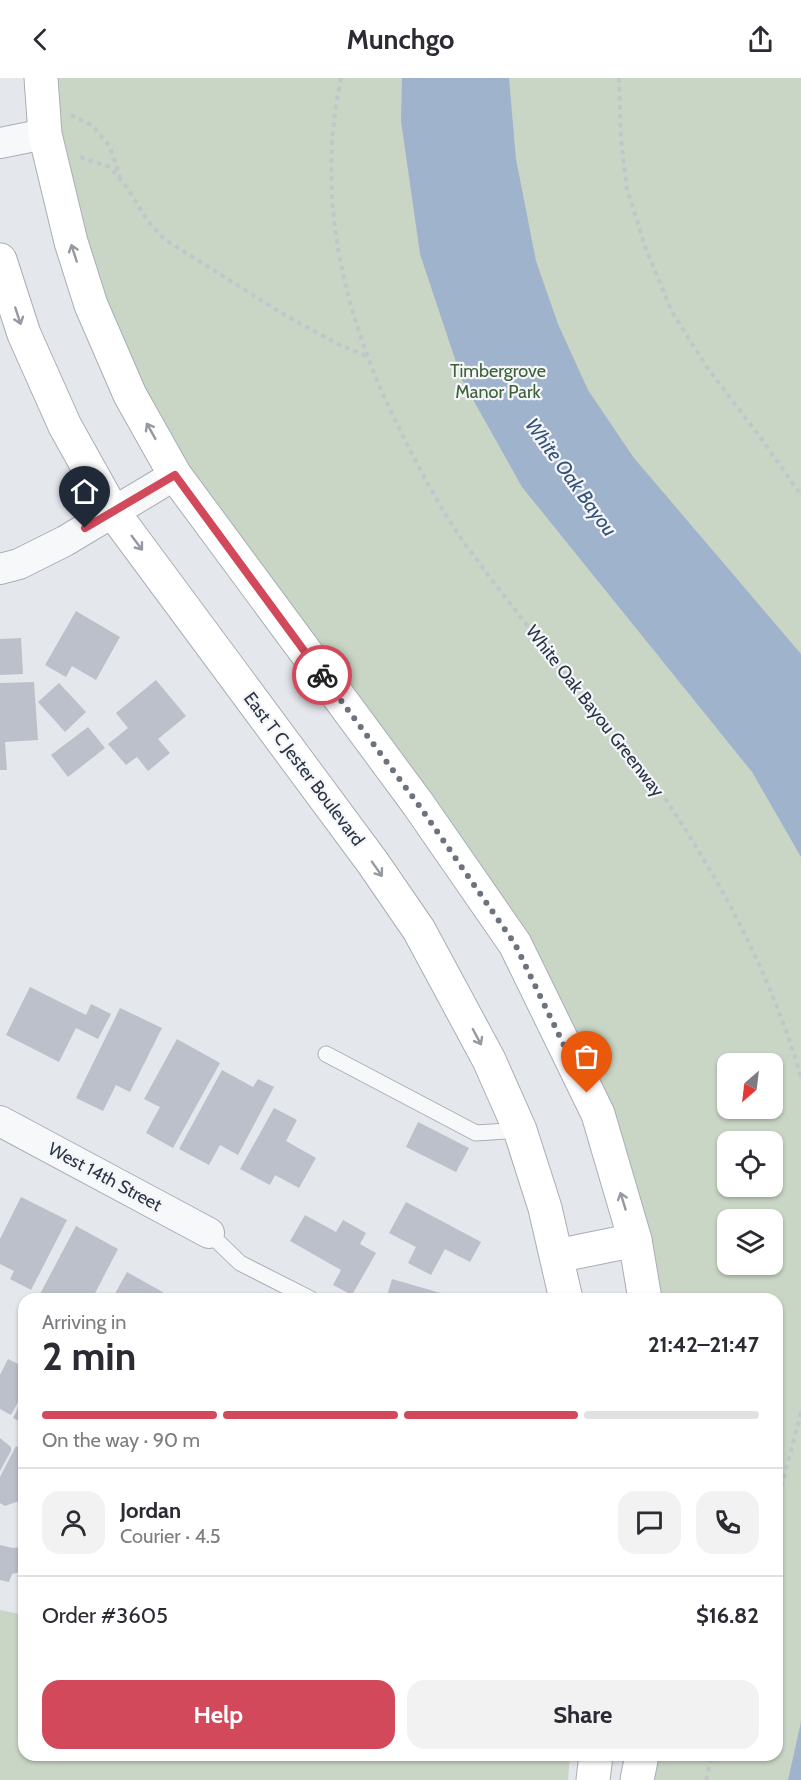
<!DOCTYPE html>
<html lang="en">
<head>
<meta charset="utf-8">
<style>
	body { margin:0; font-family:Cabin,sans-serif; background:#f2f2f3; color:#2b2b33; height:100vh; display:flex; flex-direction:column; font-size:22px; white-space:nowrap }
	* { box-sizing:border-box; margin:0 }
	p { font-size:20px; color:#7c7c81 }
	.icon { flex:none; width:33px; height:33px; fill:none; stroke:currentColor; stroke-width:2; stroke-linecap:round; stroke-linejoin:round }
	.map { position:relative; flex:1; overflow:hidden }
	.drawer { position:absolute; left:18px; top:1215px; width:765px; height:468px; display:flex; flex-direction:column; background:#fff; border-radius:18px; box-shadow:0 2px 4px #0004 }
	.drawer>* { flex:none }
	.needle { width:39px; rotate:208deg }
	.controls { position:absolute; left:717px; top:975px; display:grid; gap:12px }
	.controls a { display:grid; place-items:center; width:66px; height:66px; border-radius:12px; background:#fff; box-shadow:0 2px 4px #0004; font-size:30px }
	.pin { position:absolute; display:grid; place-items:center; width:51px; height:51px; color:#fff; margin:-62px -26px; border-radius:50% 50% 50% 0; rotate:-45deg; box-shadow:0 0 6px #0007 }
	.pin .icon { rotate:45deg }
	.courier { position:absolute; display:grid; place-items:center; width:60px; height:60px; margin:-30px; border:4px solid #d1495b; border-radius:50%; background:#fff; color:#222; box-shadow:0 2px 8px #0007 }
	.headline em { font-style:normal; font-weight:700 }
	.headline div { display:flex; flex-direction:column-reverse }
	.headline { display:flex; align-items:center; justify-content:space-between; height:102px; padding:0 24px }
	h1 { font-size:39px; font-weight:700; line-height:45px }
	.bar { display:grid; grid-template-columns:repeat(4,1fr); gap:9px 6px; align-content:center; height:72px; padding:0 24px }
	.bar i { height:8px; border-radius:4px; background:#e1e1e2 }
	.bar .current { background:#d1495b }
	.bar p { grid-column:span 4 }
	.line { display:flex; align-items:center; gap:15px; padding:0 24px; border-top:2px solid #e1e1e2 }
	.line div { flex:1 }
	.round { display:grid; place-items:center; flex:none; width:63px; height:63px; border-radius:18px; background:#f2f2f3 }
	.action { display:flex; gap:12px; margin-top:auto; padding:12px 24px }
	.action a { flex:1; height:69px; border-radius:18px; background:#d1495b; color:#fff; font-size:24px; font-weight:700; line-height:69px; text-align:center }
	.action a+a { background:#f2f2f3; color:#2b2b33 }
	header { display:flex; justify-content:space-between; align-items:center; height:78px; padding:0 24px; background:#fff; font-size:27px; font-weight:700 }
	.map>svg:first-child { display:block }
	.green { fill:#c9d6c5; fill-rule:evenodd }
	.water { fill:#9fb4cc }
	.building { fill:#bbc0ca }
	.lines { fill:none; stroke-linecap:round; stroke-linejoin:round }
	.lane-casing { stroke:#a9aeb7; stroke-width:17 }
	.street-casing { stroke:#a9aeb7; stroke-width:32 }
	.secondary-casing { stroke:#a9aeb7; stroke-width:35 }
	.path { stroke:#c2c5cb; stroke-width:4; stroke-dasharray:4.5 4.5; stroke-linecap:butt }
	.lane { stroke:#f7f8fa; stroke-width:15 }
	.street { stroke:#f7f8fa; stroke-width:30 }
	.secondary { stroke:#fff; stroke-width:33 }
	.oneway { stroke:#959aa2 }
	.done { stroke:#6c737f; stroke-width:6; stroke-dasharray:0 10.8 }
	.route { stroke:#d1495b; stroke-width:8 }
	.labels { text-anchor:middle; stroke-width:4.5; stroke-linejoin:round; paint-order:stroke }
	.park-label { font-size:18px; fill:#3f6138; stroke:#f4f6f9 }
	.street-label { font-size:18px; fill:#2b3445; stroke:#f4f6f9 }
	.water-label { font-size:20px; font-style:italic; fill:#34527a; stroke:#f4f6f9 }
</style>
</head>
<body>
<header><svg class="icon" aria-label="back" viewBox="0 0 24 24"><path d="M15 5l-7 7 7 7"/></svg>Munchgo<svg class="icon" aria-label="share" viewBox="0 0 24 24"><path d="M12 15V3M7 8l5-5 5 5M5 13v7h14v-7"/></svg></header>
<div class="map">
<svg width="801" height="1702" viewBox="0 0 801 1702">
	<rect width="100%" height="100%" fill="#e4e7ec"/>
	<g class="green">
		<path d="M53 0H801V1702H653L658 1677H777V1221H660L612 1046 244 470 168 359 105 227 65 82ZM728 986H772V1030H728ZM728 1064H772V1108H728ZM728 1142H772V1186H728Z"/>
		<polygon points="0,1532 24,1537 24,1677 570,1677 568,1702 0,1702"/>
	</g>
	<g class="water">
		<polygon points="402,0 509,0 516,81 536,183 558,246 588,312 634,380 801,576 801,779 752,694 522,409 462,302 420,176 401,43"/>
		<polygon points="801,1644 801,1702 788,1702"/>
	</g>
	<g class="building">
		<polygon points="76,533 120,559 96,602 72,588 66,599 45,587"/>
		<polygon points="21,560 23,596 0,597 0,561"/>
		<polygon points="156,602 186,638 158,661 170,675 148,693 137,679 126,687 108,666 128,650 116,635"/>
		<polygon points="34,604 38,662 5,664 7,692 0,692 0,605"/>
		<polygon points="59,605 86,634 65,654 38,624"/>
		<polygon points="88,649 105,670 68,699 51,677"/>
		<polygon points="30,909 86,937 91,926 111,936 98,961 76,950 59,984 6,957"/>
		<polygon points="120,930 162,950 130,1014 116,1007 103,1033 76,1020"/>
		<polygon points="177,961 220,985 173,1070 146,1055 160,1029 144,1021"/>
		<polygon points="222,992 253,1009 258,1001 274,1009 238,1077 220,1067 209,1087 179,1071"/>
		<polygon points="274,1030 297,1042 286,1063 316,1080 299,1110 275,1097 270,1107 240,1091"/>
		<polygon points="418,1044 469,1070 456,1094 406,1069"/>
		<polygon points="21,1119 67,1142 31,1212 10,1201 14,1193 0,1186 0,1161"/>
		<polygon points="406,1124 481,1164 470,1184 445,1171 431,1197 408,1185 416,1169 389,1155"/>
		<polygon points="305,1137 336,1154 343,1142 366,1155 360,1166 376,1175 352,1217 333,1207 341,1192 290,1163"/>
		<polygon points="76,1148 118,1171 92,1221 49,1221 40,1216"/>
		<polygon points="127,1194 175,1221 112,1221"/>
		<polygon points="392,1201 458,1220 458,1221 386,1221"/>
		<polygon points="8,1281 24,1289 24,1313 11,1337 0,1331 0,1297"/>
		<polygon points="24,1318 24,1346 13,1340"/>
		<polygon points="0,1360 11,1369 11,1373 0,1393"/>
		<polygon points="16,1368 24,1373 24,1413 19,1423 5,1428 0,1425 0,1399"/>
		<polygon points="0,1467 13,1470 22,1469 24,1467 24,1493 12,1496 9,1504 0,1502"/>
	</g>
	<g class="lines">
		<g class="lane-casing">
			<g id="lane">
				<polyline points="326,976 476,1055 520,1052"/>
				<polyline points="209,1155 240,1185 311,1221"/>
			</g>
		</g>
		<g class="street-casing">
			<g id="street">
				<polyline points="0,65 45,56"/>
				<polyline points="0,491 19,486 65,463 175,397"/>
				<polyline points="0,1043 209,1155"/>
			</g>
		</g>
		<g class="secondary-casing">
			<g id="secondary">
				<polyline points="41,0 45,56 71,164 91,227 130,317 175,397 418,726 515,866 598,1036 635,1162 645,1221"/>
				<polyline points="0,182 24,256 65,348 113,434 373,785 419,852 489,982 520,1052 545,1130 566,1221"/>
				<polyline points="557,1178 635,1162"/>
				<polyline points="593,1702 596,1677"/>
				<polyline points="637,1702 642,1677"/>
			</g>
		</g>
		<g class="path">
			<path d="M341 0C313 131 349 256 410 372 428 407 447 442 471 474 513 531 557 585 601 639 620 663 641 685 658 710 719 799 771 896 801 999"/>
			<polyline points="619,0 621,61 627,111 646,171 672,234 708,291 758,356 801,417"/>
			<polyline points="71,37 93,48 110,69 120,99"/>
			<polyline points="80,79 110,89 128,111 147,142 164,161 288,239 338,266 366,278"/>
			<polyline points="777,1426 801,1334"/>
			<polyline points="706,1702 712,1677"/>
		</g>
		<use href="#lane" class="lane"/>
		<use href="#street" class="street"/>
		<use href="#secondary" class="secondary"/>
	</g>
	<defs><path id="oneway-shaft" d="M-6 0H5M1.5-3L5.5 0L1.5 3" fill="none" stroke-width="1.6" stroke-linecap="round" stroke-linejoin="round" transform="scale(1.5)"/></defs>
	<g class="oneway">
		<use href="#oneway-shaft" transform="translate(74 175) rotate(-108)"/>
		<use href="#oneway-shaft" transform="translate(18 238) rotate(72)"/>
		<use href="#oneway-shaft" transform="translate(151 353) rotate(-119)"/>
		<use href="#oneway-shaft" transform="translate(137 465) rotate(53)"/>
		<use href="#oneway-shaft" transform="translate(377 791) rotate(55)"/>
		<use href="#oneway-shaft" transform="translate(477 959) rotate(62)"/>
		<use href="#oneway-shaft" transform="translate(623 1123) rotate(-107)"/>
	</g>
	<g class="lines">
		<polyline class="done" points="322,597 418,726 515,866 587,1015"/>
		<polyline class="route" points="85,450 175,397 322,597"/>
	</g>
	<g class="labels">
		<g class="park-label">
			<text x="498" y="299">Timbergrove<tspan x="498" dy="21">Manor Park</tspan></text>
		</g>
		<g class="street-label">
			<text transform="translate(595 633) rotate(52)" y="6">White Oak Bayou Greenway</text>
			<text transform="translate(304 691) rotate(53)" y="6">East T C Jester Boulevard</text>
			<text transform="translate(105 1099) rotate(28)" y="6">West 14th Street</text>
		</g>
		<g class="water-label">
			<text transform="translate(571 399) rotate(54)" y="7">White Oak Bayou</text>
		</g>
	</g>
</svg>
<div class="controls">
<a><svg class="needle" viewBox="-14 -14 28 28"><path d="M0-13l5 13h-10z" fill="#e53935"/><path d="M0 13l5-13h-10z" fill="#7c7c81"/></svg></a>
<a><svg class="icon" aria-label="locate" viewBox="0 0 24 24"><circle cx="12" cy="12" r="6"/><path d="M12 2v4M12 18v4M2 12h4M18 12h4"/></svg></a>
<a><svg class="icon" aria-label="layers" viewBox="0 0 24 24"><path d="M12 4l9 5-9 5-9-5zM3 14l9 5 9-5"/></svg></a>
</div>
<div class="pin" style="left:587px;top:1015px;background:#ea580c"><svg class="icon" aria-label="bag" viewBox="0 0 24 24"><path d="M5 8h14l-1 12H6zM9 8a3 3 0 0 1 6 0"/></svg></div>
<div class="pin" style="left:85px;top:450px;background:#1f2937"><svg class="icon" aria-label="home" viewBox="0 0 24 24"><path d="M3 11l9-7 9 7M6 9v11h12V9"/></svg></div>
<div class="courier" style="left:322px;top:597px"><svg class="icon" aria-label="bike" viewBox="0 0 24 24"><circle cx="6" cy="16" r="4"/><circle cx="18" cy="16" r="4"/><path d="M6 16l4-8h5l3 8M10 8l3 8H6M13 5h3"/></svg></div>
<section class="drawer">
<div class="headline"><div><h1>2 min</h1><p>Arriving in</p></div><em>21:42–21:47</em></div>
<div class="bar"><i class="current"></i><i class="current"></i><i class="current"></i><i></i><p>On the way · 90 m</p></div>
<div class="line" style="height:108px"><a class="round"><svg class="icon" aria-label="person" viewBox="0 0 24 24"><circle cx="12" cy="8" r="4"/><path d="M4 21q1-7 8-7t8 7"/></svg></a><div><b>Jordan</b><p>Courier · 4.5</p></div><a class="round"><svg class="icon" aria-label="chat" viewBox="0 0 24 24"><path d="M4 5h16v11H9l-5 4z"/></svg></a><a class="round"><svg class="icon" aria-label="phone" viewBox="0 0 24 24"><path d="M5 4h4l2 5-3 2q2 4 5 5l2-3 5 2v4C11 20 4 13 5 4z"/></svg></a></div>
<div class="line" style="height:78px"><div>Order #3605</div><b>$16.82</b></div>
<div class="action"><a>Help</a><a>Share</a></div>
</section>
</div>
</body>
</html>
